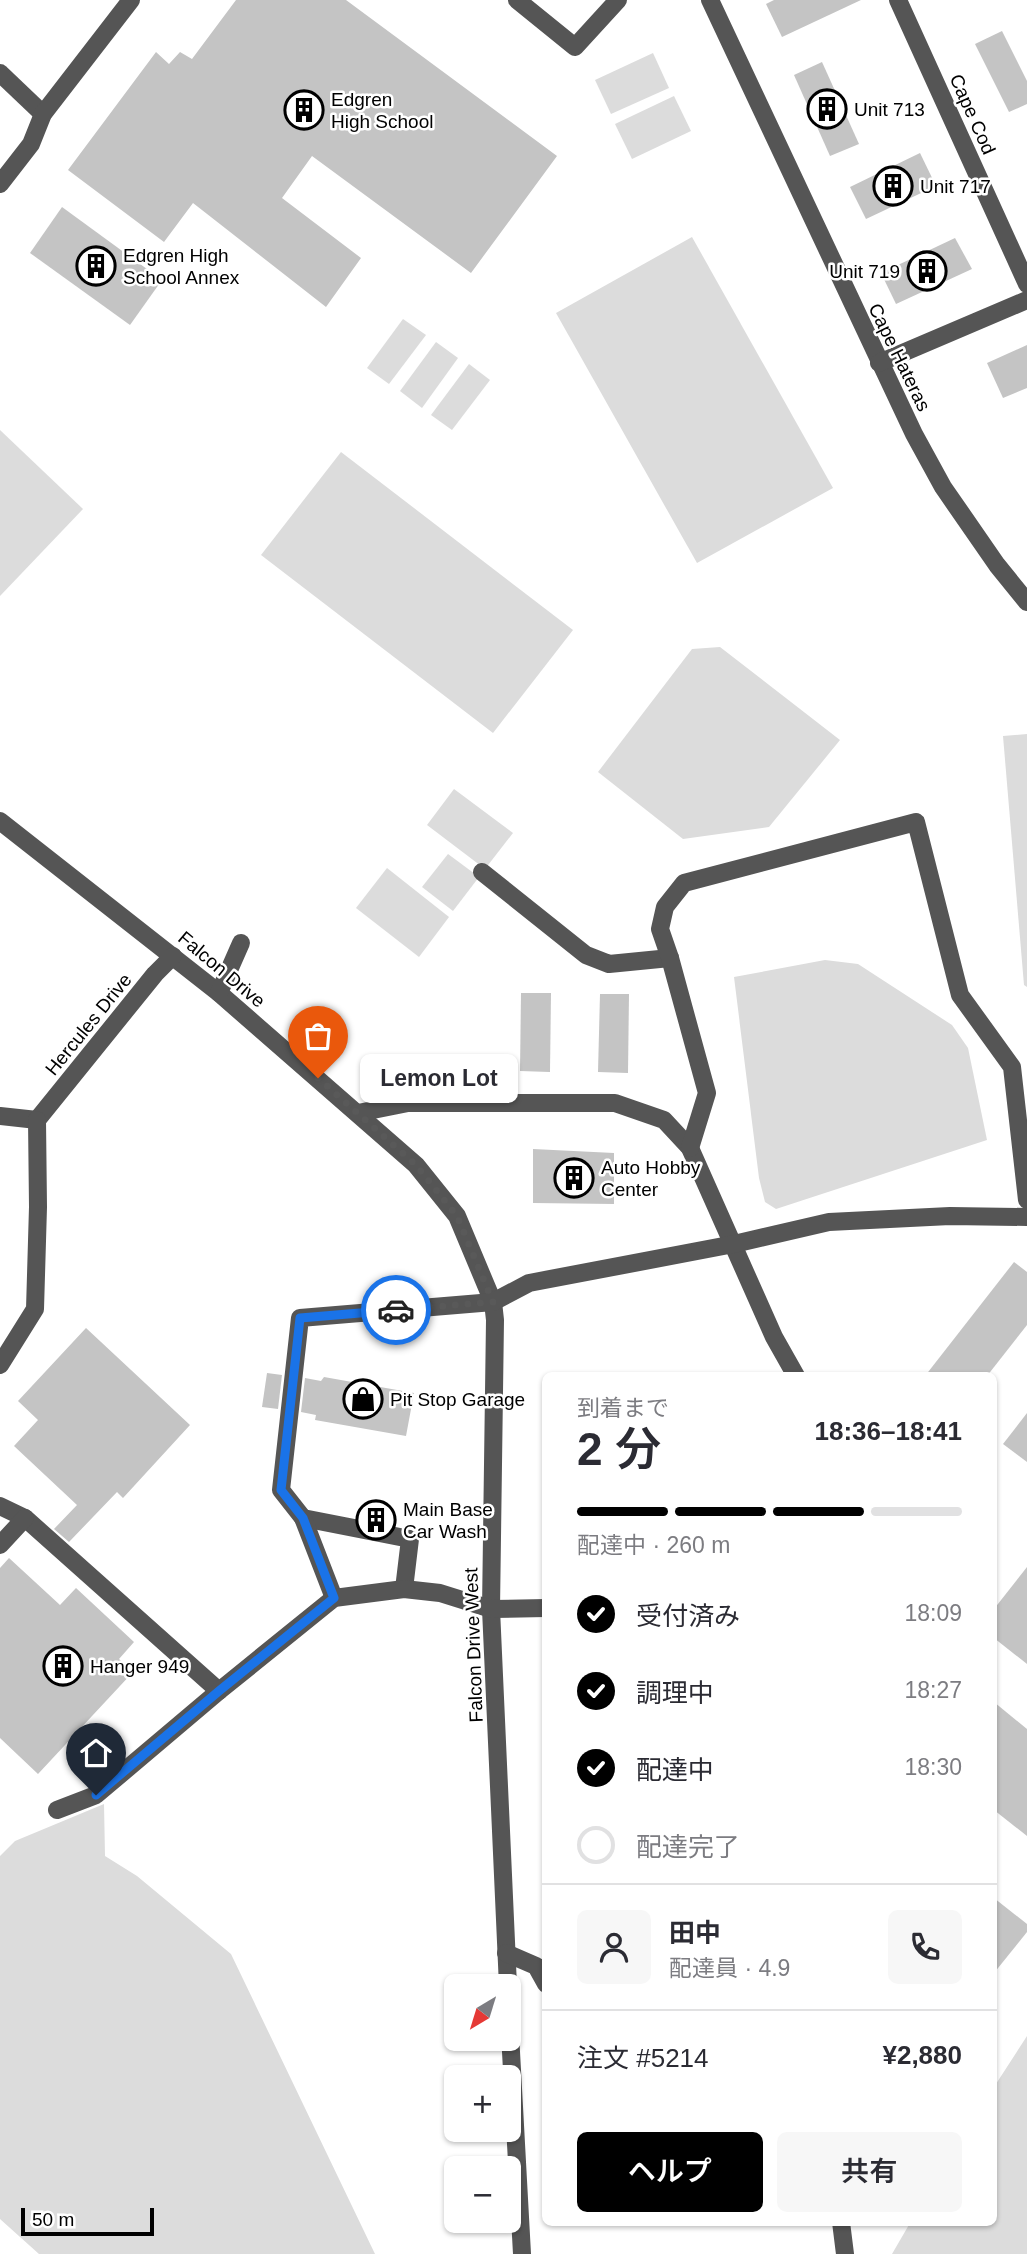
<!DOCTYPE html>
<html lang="ja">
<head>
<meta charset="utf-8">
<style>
	body { margin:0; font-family:Helvetica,"Noto Sans JP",sans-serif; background:#f7f7f7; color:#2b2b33; height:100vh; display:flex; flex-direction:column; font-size:26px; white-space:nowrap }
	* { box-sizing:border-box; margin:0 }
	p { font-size:23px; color:#7c7c81 }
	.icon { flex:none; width:38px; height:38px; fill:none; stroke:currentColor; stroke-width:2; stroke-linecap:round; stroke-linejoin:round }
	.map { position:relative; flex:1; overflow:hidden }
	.drawer { position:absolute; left:542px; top:1372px; width:455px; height:854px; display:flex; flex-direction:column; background:#fff; border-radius:10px; box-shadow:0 2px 5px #0004 }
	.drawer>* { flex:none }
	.needle { width:46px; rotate:218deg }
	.controls { position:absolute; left:444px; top:1974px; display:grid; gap:14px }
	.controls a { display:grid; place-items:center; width:77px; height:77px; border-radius:10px; background:#fff; box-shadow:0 2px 5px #0004; font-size:35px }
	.scale { position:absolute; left:21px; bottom:18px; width:133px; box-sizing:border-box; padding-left:7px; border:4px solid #000; border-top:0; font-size:19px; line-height:24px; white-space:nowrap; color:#000; -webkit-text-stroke:5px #fff; paint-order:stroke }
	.pin { position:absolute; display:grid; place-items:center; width:60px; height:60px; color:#fff; margin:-72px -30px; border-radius:50% 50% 50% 0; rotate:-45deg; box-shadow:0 0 7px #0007 }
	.pin .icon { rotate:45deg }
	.courier { position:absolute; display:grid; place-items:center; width:70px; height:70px; margin:-35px; border:5px solid #1a73e8; border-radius:50%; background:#fff; color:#222; box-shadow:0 2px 9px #0007 }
	.bubble { position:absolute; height:49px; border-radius:10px; background:#fff; box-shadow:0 2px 5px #0004; font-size:23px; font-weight:600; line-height:49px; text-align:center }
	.overview em { font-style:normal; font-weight:600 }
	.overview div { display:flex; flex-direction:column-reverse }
	.overview { display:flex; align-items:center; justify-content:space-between; height:119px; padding:0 35px }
	h1 { font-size:46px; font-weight:600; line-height:52px }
	.bar { display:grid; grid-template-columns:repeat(4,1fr); gap:10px 7px; align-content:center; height:84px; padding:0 35px }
	.bar i { height:9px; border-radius:5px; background:#e1e1e2 }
	.bar .current { background:#000 }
	.bar p { grid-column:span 4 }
	.line { display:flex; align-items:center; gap:18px; padding:0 35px; border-top:2px solid #e1e1e2 }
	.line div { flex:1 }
	.round { display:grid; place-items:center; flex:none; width:74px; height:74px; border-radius:10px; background:#f7f7f7 }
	ol { padding:0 35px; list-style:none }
	li { display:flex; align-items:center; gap:21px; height:77px }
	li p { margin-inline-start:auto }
	li .icon { padding:7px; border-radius:50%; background:#000; color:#fff; stroke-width:4 }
	li:last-child { color:#7c7c81 }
	li i { width:38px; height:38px; border:4px solid #e1e1e2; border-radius:50% }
	.button { display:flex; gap:14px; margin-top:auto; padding:14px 35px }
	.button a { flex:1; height:80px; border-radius:10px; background:#000; color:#fff; font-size:28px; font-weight:600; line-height:80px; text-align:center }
	.button a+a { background:#f7f7f7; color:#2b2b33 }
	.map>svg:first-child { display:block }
	.green { fill:#dcdcdc }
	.building { fill:#c4c4c4 }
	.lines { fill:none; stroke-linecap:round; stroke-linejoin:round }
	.minor { stroke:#555; stroke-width:18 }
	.done { stroke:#595959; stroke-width:7; stroke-dasharray:0 12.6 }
	.route { stroke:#1a73e8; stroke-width:9 }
	.labels { text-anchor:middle; stroke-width:5; stroke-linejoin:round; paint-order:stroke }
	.poi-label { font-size:19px; fill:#000; stroke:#fff; text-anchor:start }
	.street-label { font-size:19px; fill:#000; stroke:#fff }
</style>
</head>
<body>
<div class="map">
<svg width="1027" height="2254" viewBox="0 0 1027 2254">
	<rect width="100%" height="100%" fill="#fff"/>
	<g class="green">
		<polygon points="653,53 669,88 611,114 595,80"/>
		<polygon points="674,96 691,131 632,159 615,124"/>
		<polygon points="692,237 833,488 697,563 556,313"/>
		<polygon points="403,319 426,335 389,384 367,368"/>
		<polygon points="436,342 458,358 422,408 400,391"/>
		<polygon points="469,364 490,380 452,430 431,415"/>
		<polygon points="0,430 83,509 0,596"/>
		<polygon points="341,452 573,630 493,733 261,555"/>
		<polygon points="720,647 840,740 769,827 683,839 598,772 692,649"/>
		<polygon points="1027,734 1027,987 1024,985 1003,736"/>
		<polygon points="454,789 513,833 485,869 427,825"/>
		<polygon points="448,854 479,877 453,911 422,887"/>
		<polygon points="387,868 449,917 419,957 356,908"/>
		<polygon points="825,960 858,964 952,1025 968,1048 987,1140 776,1209 765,1202 759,1178 734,977"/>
		<polygon points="104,1804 105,1856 137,1876 231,1954 375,2254 39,2254 0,2219 0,1856 15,1841"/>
		<polygon points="1027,2036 1027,2254 892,2254 910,2223 994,2222 994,2087"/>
	</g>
	<g class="building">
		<polygon points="236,0 346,0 557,156 471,273 312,156 282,198 361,258 326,307 193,203 164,242 68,170 156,52 169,64 180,52 192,59"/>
		<polygon points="774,0 861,0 782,37 766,4"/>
		<polygon points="1002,31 1027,81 1027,104 1009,112 975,44"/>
		<polygon points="822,62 859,144 830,156 794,75"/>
		<polygon points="920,153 936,186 866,219 850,187"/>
		<polygon points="62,207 162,280 130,325 30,253"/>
		<polygon points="955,238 972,269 896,304 881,273"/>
		<polygon points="1027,345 1027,388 1003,398 987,363"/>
		<polygon points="521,993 551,993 550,1072 520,1071"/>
		<polygon points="600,994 629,994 628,1073 598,1072"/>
		<polygon points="533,1149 614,1153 614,1204 533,1203"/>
		<polygon points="1014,1262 1027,1272 1027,1325 987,1376 925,1376"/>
		<polygon points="86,1328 190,1425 123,1498 117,1492 69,1542 54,1529 77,1505 14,1446 38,1420 18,1401"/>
		<polygon points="267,1373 282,1375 278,1409 262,1407"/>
		<polygon points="324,1377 414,1393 406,1436 315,1420 316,1415 301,1412 305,1378 321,1381"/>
		<polygon points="1027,1413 1027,1462 1003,1444"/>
		<polygon points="361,1506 395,1512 393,1524 359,1517"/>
		<polygon points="9,1558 60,1605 76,1588 134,1642 119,1659 133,1672 38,1774 0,1738 0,1568"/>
		<polygon points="1027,1567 1027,1664 994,1638 994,1609"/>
		<polygon points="994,1702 1027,1729 1027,1836 994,1810"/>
		<polygon points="994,1898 1027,1924 1027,1932 994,1973"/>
	</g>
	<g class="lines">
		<g class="minor">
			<polyline points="517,0 575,47 618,0"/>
			<polyline points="710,0 914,434 943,487 997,565 1027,602"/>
			<polyline points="898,0 1027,284"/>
			<polyline points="0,73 43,114"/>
			<polyline points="0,184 31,144 43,114 131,0"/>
			<polyline points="879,363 1027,300"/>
			<polyline points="0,821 219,993 416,1165 457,1216 493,1302 495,1320 491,1609 508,1986"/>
			<polyline points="482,872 586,955 609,964 670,958"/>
			<polyline points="219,993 241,943"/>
			<polyline points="358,1113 408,1103 615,1103 664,1120 690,1148 774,1337 796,1376"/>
			<polyline points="0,1116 37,1120"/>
			<polyline points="37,1120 155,974 173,956"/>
			<polyline points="690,1148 707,1093 670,958 660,929 665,907 684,883 916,822 960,995 1012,1067 1027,1200"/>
			<polyline points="0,1365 35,1309 38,1207 37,1120"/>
			<polyline points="0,1506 25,1518 219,1691"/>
			<polyline points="303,1518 410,1539 404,1589"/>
			<polyline points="0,1545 25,1518"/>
			<polyline points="334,1598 303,1518 281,1490 300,1318 493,1302 529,1283 734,1244 829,1222 950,1216 1027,1217"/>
			<polyline points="57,1810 96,1795 219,1691 334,1598 404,1589 440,1593 491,1609 546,1608"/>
			<polyline points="506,1953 536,1966 546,1984"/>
			<polyline points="509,2015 522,2254"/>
			<polyline points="841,2222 845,2254"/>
		</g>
	</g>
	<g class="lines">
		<polyline class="done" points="318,1078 416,1165 457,1216 493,1302 396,1310"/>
		<polyline class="route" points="96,1795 219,1691 334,1598 303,1518 281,1490 300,1318 396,1310"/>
	</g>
	<defs>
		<g id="building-ring" transform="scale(2.0125)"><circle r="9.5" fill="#fff" stroke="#000" stroke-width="1.5"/><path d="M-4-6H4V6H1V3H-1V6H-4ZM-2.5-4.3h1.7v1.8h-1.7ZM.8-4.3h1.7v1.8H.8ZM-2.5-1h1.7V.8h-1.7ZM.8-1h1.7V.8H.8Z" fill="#000"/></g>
		<g id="shop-ring" transform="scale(2.0125)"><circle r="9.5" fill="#fff" stroke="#000" stroke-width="1.5"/><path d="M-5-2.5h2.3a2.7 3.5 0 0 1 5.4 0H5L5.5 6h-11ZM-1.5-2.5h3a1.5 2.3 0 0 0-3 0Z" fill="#000"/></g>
	</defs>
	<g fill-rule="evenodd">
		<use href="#building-ring" x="827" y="109"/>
		<use href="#building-ring" x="304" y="110"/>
		<use href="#building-ring" x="893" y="186"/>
		<use href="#building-ring" x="96" y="266"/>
		<use href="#building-ring" x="927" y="271"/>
		<use href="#building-ring" x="574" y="1178"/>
		<use href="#shop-ring" x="363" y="1399"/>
		<use href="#building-ring" x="376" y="1520"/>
		<use href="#building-ring" x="63" y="1666"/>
	</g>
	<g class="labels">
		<g class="poi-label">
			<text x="331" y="106">Edgren<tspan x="331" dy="22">High School</tspan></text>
			<text x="854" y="116">Unit 713</text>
			<text x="920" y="193">Unit 717</text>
			<text x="123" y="262">Edgren High<tspan x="123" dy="22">School Annex</tspan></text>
			<text x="900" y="278" text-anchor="end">Unit 719</text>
			<text x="601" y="1174">Auto Hobby<tspan x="601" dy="22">Center</tspan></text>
			<text x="390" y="1406">Pit Stop Garage</text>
			<text x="403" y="1516">Main Base<tspan x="403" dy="22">Car Wash</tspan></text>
			<text x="90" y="1673">Hanger 949</text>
		</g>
		<g class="street-label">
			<text transform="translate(973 114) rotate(66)" y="7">Cape Cod</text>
			<text transform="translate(900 357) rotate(64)" y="7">Cape Hateras</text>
			<text transform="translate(222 969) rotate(40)" y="7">Falcon Drive</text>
			<text transform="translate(88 1024) rotate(-51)" y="7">Hercules Drive</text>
			<text transform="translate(473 1645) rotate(-92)" y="7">Falcon Drive West</text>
		</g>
	</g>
</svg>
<div class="controls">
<a><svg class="needle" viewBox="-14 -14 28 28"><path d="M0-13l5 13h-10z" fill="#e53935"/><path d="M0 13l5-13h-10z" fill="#7c7c81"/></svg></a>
<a>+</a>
<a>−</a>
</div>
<div class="scale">50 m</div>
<div class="pin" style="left:318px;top:1078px;background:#ea580c"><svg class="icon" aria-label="bag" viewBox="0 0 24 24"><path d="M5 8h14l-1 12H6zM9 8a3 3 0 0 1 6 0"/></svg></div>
<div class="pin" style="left:96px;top:1795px;background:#1f2937"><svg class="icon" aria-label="home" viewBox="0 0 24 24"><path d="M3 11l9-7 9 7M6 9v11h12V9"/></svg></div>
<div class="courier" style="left:396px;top:1310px"><svg class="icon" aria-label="car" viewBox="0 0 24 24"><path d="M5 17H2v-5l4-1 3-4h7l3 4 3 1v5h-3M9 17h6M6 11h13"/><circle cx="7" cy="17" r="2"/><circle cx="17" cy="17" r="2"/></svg></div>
<div class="bubble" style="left:360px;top:1054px;width:158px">Lemon Lot</div>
<section class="drawer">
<div class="overview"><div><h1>2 分</h1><p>到着まで</p></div><em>18:36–18:41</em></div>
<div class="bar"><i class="current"></i><i class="current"></i><i class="current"></i><i></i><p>配達中 · 260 m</p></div>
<ol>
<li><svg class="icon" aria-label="check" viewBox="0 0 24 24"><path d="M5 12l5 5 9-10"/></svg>受付済み<p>18:09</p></li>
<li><svg class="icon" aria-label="check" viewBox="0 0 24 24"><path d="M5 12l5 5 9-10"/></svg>調理中<p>18:27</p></li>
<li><svg class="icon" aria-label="check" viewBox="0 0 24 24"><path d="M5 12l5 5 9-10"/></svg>配達中<p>18:30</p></li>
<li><i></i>配達完了</li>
</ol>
<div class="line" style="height:126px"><a class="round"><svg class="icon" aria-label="person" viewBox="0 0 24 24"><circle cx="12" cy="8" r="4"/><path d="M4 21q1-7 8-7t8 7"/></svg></a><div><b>田中</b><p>配達員 · 4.9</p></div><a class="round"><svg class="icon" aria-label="phone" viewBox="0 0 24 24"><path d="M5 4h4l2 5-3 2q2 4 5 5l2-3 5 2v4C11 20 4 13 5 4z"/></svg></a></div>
<div class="line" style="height:91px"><div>注文 #5214</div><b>¥2,880</b></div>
<div class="button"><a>ヘルプ</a><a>共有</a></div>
</section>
</div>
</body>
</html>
